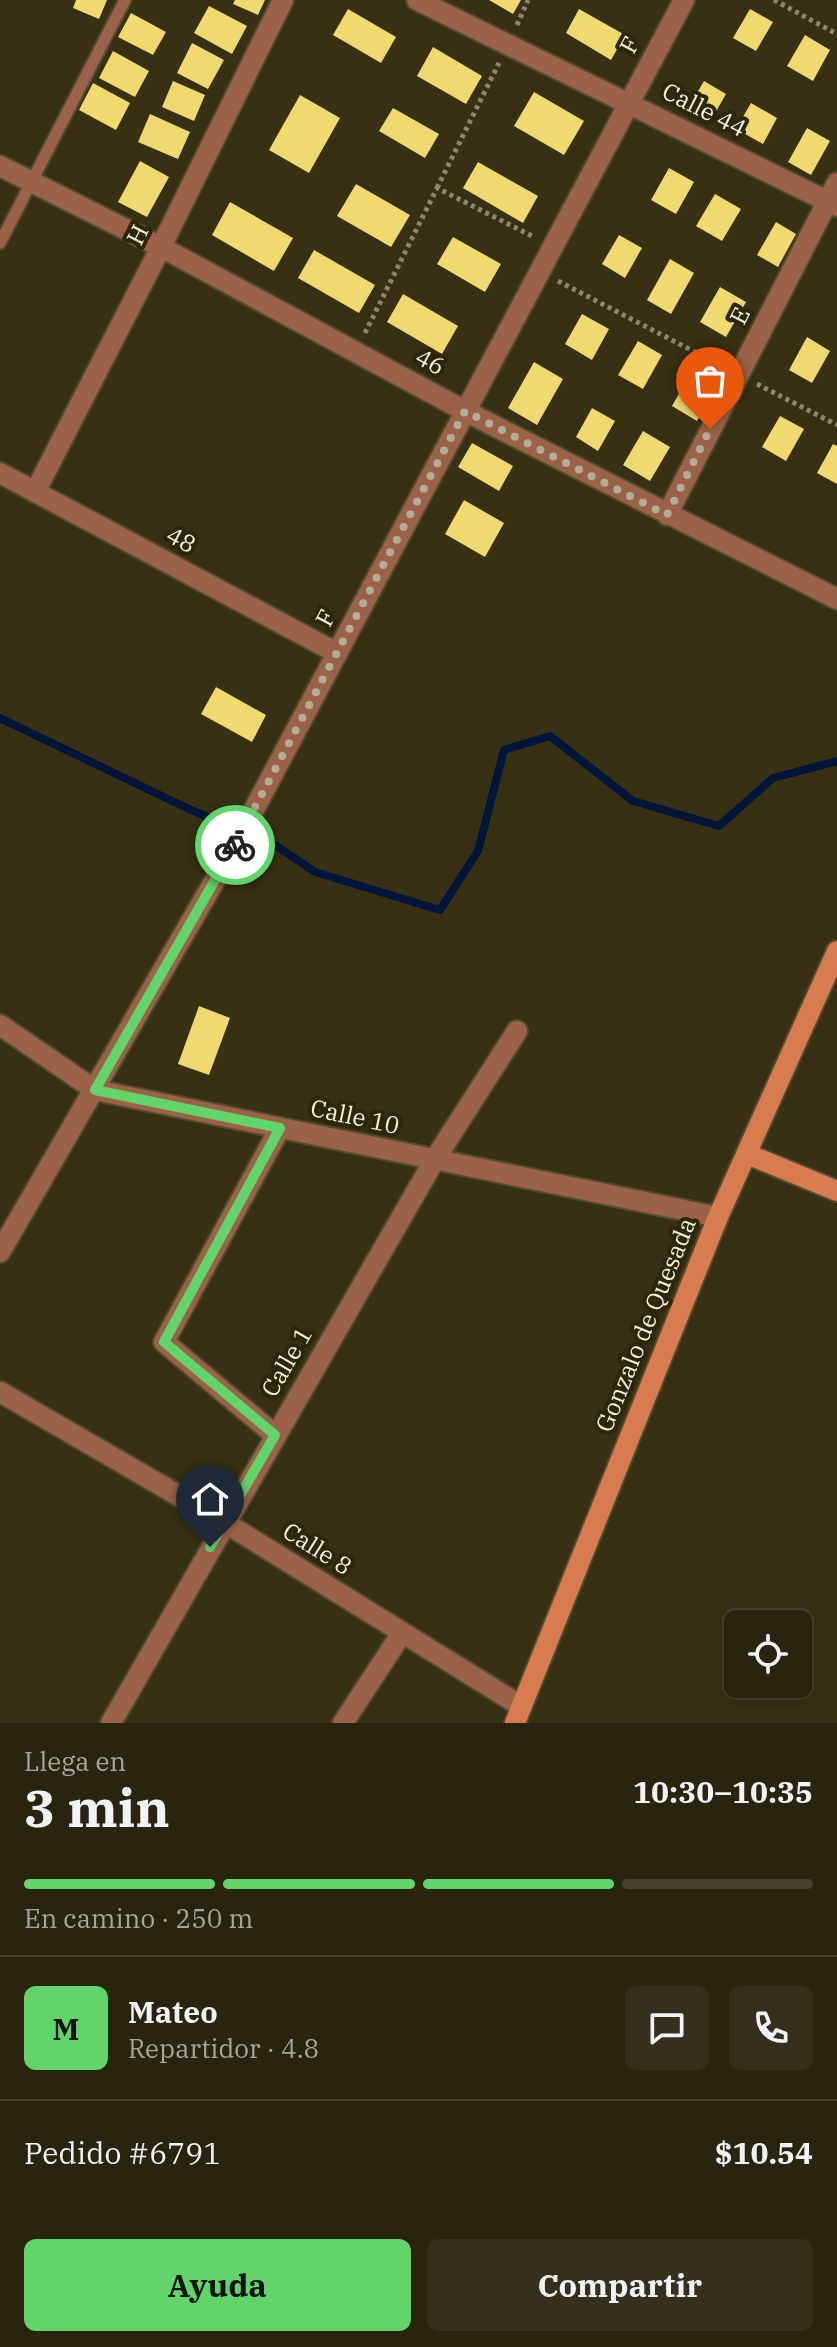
<!DOCTYPE html>
<html lang="es">
<head>
<meta charset="utf-8">
<style>
	body { margin:0; font-family:"IBM Plex Serif",serif; background:#35301c; color:#f1f3f6; height:100vh; display:flex; flex-direction:column; font-size:30px; white-space:nowrap }
	* { box-sizing:border-box; margin:0 }
	p { font-size:26px; color:#a5a49e }
	.icon { flex:none; width:44px; height:44px; fill:none; stroke:currentColor; stroke-width:2; stroke-linecap:round; stroke-linejoin:round }
	.map { position:relative; height:1723px; overflow:hidden }
	.sheet { display:flex; flex-direction:column; background:#29240e; flex:1 }
	.sheet>* { flex:none }
	.fabs { position:absolute; left:724px; top:1610px; display:grid; gap:16px }
	.fabs a { display:grid; place-items:center; width:88px; height:88px; border-radius:12px; background:#29240e; box-shadow:0 4px 12px #0003,0 0 0 2px #45412e; font-size:40px }
	.pin { position:absolute; display:grid; place-items:center; width:68px; height:68px; color:#fff; margin:-82px -34px; border-radius:50% 50% 50% 0; rotate:-45deg; box-shadow:0 0 8px #0007 }
	.pin .icon { rotate:45deg }
	.courier { position:absolute; display:grid; place-items:center; width:80px; height:80px; margin:-40px; border:6px solid #61d46a; border-radius:50%; background:#fff; color:#222; box-shadow:0 2px 10px #0007 }
	.summary em { font-style:normal; font-weight:700 }
	.summary div { display:flex; flex-direction:column-reverse }
	.summary { display:flex; align-items:center; justify-content:space-between; height:136px; padding:0 24px }
	h1 { font-size:52px; font-weight:700; line-height:60px }
	.bar { display:grid; grid-template-columns:repeat(4,1fr); gap:12px 8px; align-content:center; height:96px; padding:0 24px }
	.bar i { height:10px; border-radius:6px; background:#45412e }
	.bar .current { background:#61d46a }
	.bar p { grid-column:span 4 }
	.line { display:flex; align-items:center; gap:20px; padding:0 24px; border-top:2px solid #45412e }
	.line div { flex:1 }
	.round { display:grid; place-items:center; flex:none; width:84px; height:84px; border-radius:12px; background:#35301c }
	.primary-button { display:flex; gap:16px; margin-top:auto; padding:16px 24px }
	.primary-button a { flex:1; height:92px; border-radius:12px; background:#61d46a; color:#111; font-size:32px; font-weight:700; line-height:92px; text-align:center }
	.primary-button a+a { background:#35301c; color:#f1f3f6 }
	.map>svg:first-child { display:block }
	.lines { fill:none; stroke-linecap:round; stroke-linejoin:round }
	.stream { stroke:#00153a; stroke-width:8 }
	.building { fill:#f0d96f }
	.lane-casing { stroke:#524b2f; stroke-width:15 }
	.street-casing { stroke:#524b2f; stroke-width:24 }
	.secondary-casing { stroke:#524b2f; stroke-width:24 }
	.path { stroke:#8d876e; stroke-width:5; stroke-dasharray:4 4; stroke-linecap:butt }
	.lane { stroke:#9c6247; stroke-width:11 }
	.street { stroke:#9c6247; stroke-width:20 }
	.secondary { stroke:#d87c50; stroke-width:20 }
	.done { stroke:#b2ad97; stroke-width:8; stroke-dasharray:0 14.4 }
	.route { stroke:#61d46a; stroke-width:10 }
	.labels { text-anchor:middle; stroke-width:8; stroke-linejoin:round; paint-order:stroke }
	.street-label { font-size:24px; fill:#f5f1df; stroke:#2d2608 }
</style>
</head>
<body>
<div class="map">
<svg width="837" height="1723" viewBox="0 0 837 1723">
	<rect width="100%" height="100%" fill="#373012"/>
	<g class="lines">
		<polyline class="stream" points="0,718 191,810 278,847 315,872 440,910 478,851 504,750 550,736 633,801 719,826 773,778 837,761"/>
	</g>
	<g class="building">
		<polygon points="76,0 107,0 99,19 73,8"/>
		<polygon points="235,0 265,0 258,15 233,4"/>
		<polygon points="489,0 521,0 513,14"/>
		<polygon points="209,6 247,26 232,54 194,33"/>
		<polygon points="348,9 396,37 381,63 333,35"/>
		<polygon points="579,9 625,35 611,60 566,33"/>
		<polygon points="750,9 773,22 756,51 733,38"/>
		<polygon points="131,13 166,32 153,55 118,37"/>
		<polygon points="805,35 830,50 813,81 787,66"/>
		<polygon points="192,43 224,60 208,89 177,73"/>
		<polygon points="433,47 482,76 466,104 417,76"/>
		<polygon points="113,51 149,71 135,97 99,78"/>
		<polygon points="173,81 205,95 194,121 162,107"/>
		<polygon points="704,81 726,94 710,122 688,108"/>
		<polygon points="93,83 130,103 116,130 79,110"/>
		<polygon points="534,92 584,121 564,155 514,126"/>
		<polygon points="300,95 340,118 309,173 269,150"/>
		<polygon points="751,103 777,118 763,144 736,129"/>
		<polygon points="393,108 439,134 425,158 379,131"/>
		<polygon points="150,114 190,132 178,159 138,142"/>
		<polygon points="807,128 830,141 811,175 788,162"/>
		<polygon points="140,161 169,177 147,217 118,202"/>
		<polygon points="478,162 538,196 523,223 463,188"/>
		<polygon points="669,168 694,182 676,214 651,200"/>
		<polygon points="356,184 410,215 391,247 337,216"/>
		<polygon points="715,194 741,209 722,241 696,226"/>
		<polygon points="230,202 293,238 274,271 212,235"/>
		<polygon points="776,222 796,234 778,267 757,255"/>
		<polygon points="619,235 642,248 625,278 602,264"/>
		<polygon points="453,237 501,264 485,292 437,264"/>
		<polygon points="314,250 375,285 359,313 298,278"/>
		<polygon points="670,259 694,273 671,314 647,300"/>
		<polygon points="720,287 746,302 726,337 700,322"/>
		<polygon points="403,294 458,326 442,354 387,322"/>
		<polygon points="582,314 609,329 592,360 565,344"/>
		<polygon points="807,337 830,351 812,383 789,370"/>
		<polygon points="638,341 662,355 643,389 618,375"/>
		<polygon points="534,362 563,379 537,425 508,408"/>
		<polygon points="692,371 717,386 697,421 672,406"/>
		<polygon points="592,408 615,421 598,451 576,437"/>
		<polygon points="780,416 804,429 786,461 762,447"/>
		<polygon points="643,431 670,447 650,481 623,465"/>
		<polygon points="472,443 513,466 499,491 458,467"/>
		<polygon points="833,444 837,446 837,484 817,473"/>
		<polygon points="464,500 504,523 485,557 445,534"/>
		<polygon points="216,687 266,715 252,742 201,714"/>
		<polygon points="199,1006 230,1018 209,1075 178,1064"/>
	</g>
	<g class="lines">
		<g class="lane-casing">
			<polyline id="lane" points="0,243 125,0"/>
		</g>
		<g class="street-casing">
			<g id="street">
				<polyline points="417,0 837,206"/>
				<polyline points="0,166 161,247 465,411 837,599"/>
				<polyline points="0,473 337,653"/>
				<polyline points="35,492 161,247 283,0"/>
				<polyline points="667,515 837,183"/>
				<polyline points="0,1025 95,1090 718,1217"/>
				<polyline points="0,1252 233,849 684,0"/>
				<polyline points="0,1392 224,1522 521,1706"/>
				<polyline points="275,1435 164,1342 280,1128"/>
				<polyline points="111,1723 435,1159 517,1031"/>
				<polyline points="343,1723 402,1633"/>
			</g>
		</g>
		<g class="secondary-casing">
			<g id="secondary">
				<polyline points="747,1154 837,1191"/>
				<polyline points="515,1723 718,1217 837,951"/>
			</g>
		</g>
		<g class="path">
			<polyline points="774,0 837,34"/>
			<polyline points="517,25 528,0"/>
			<polyline points="437,188 499,63"/>
			<polyline points="558,281 720,365"/>
			<polyline points="365,333 437,188 534,237"/>
			<polyline points="757,384 837,425"/>
		</g>
		<use href="#lane" class="lane"/>
		<use href="#street" class="street"/>
		<use href="#secondary" class="secondary"/>
	</g>
	<g class="lines">
		<polyline class="done" points="235,845 465,411 667,515 710,429"/>
		<polyline class="route" points="210,1547 275,1435 164,1342 280,1128 95,1090 235,845"/>
	</g>
	<g class="labels">
		<g class="street-label">
			<text transform="translate(630 45) rotate(-62)" y="8">F</text>
			<text transform="translate(704 110) rotate(27)" y="8">Calle 44</text>
			<text transform="translate(138 235) rotate(-63)" y="8">H</text>
			<text transform="translate(740 316) rotate(-63)" y="8">E</text>
			<text transform="translate(430 362) rotate(28)" y="8">46</text>
			<text transform="translate(181 540) rotate(28)" y="8">48</text>
			<text transform="translate(326 618) rotate(-62)" y="8">F</text>
			<text transform="translate(355 1117) rotate(12)" y="8">Calle 10</text>
			<text transform="translate(646 1325) rotate(-68)" y="8">Gonzalo de Quesada</text>
			<text transform="translate(287 1362) rotate(-60)" y="8">Calle 1</text>
			<text transform="translate(317 1549) rotate(32)" y="8">Calle 8</text>
		</g>
	</g>
</svg>
<div class="fabs">
<a><svg class="icon" aria-label="locate" viewBox="0 0 24 24"><circle cx="12" cy="12" r="6"/><path d="M12 2v4M12 18v4M2 12h4M18 12h4"/></svg></a>
</div>
<div class="pin" style="left:710px;top:429px;background:#ea580c"><svg class="icon" aria-label="bag" viewBox="0 0 24 24"><path d="M5 8h14l-1 12H6zM9 8a3 3 0 0 1 6 0"/></svg></div>
<div class="pin" style="left:210px;top:1547px;background:#1f2937"><svg class="icon" aria-label="home" viewBox="0 0 24 24"><path d="M3 11l9-7 9 7M6 9v11h12V9"/></svg></div>
<div class="courier" style="left:235px;top:845px"><svg class="icon" aria-label="bike" viewBox="0 0 24 24"><circle cx="6" cy="16" r="4"/><circle cx="18" cy="16" r="4"/><path d="M6 16l4-8h5l3 8M10 8l3 8H6M13 5h3"/></svg></div>
</div>
<section class="sheet">
<div class="summary"><div><h1>3 min</h1><p>Llega en</p></div><em>10:30–10:35</em></div>
<div class="bar"><i class="current"></i><i class="current"></i><i class="current"></i><i></i><p>En camino · 250 m</p></div>
<div class="line" style="height:144px"><b class="round" style="background:#61d46a;color:#111">M</b><div><b>Mateo</b><p>Repartidor · 4.8</p></div><a class="round"><svg class="icon" aria-label="chat" viewBox="0 0 24 24"><path d="M4 5h16v11H9l-5 4z"/></svg></a><a class="round"><svg class="icon" aria-label="phone" viewBox="0 0 24 24"><path d="M5 4h4l2 5-3 2q2 4 5 5l2-3 5 2v4C11 20 4 13 5 4z"/></svg></a></div>
<div class="line" style="height:104px"><div>Pedido #6791</div><b>$10.54</b></div>
<div class="primary-button"><a>Ayuda</a><a>Compartir</a></div>
</section>
</body>
</html>
